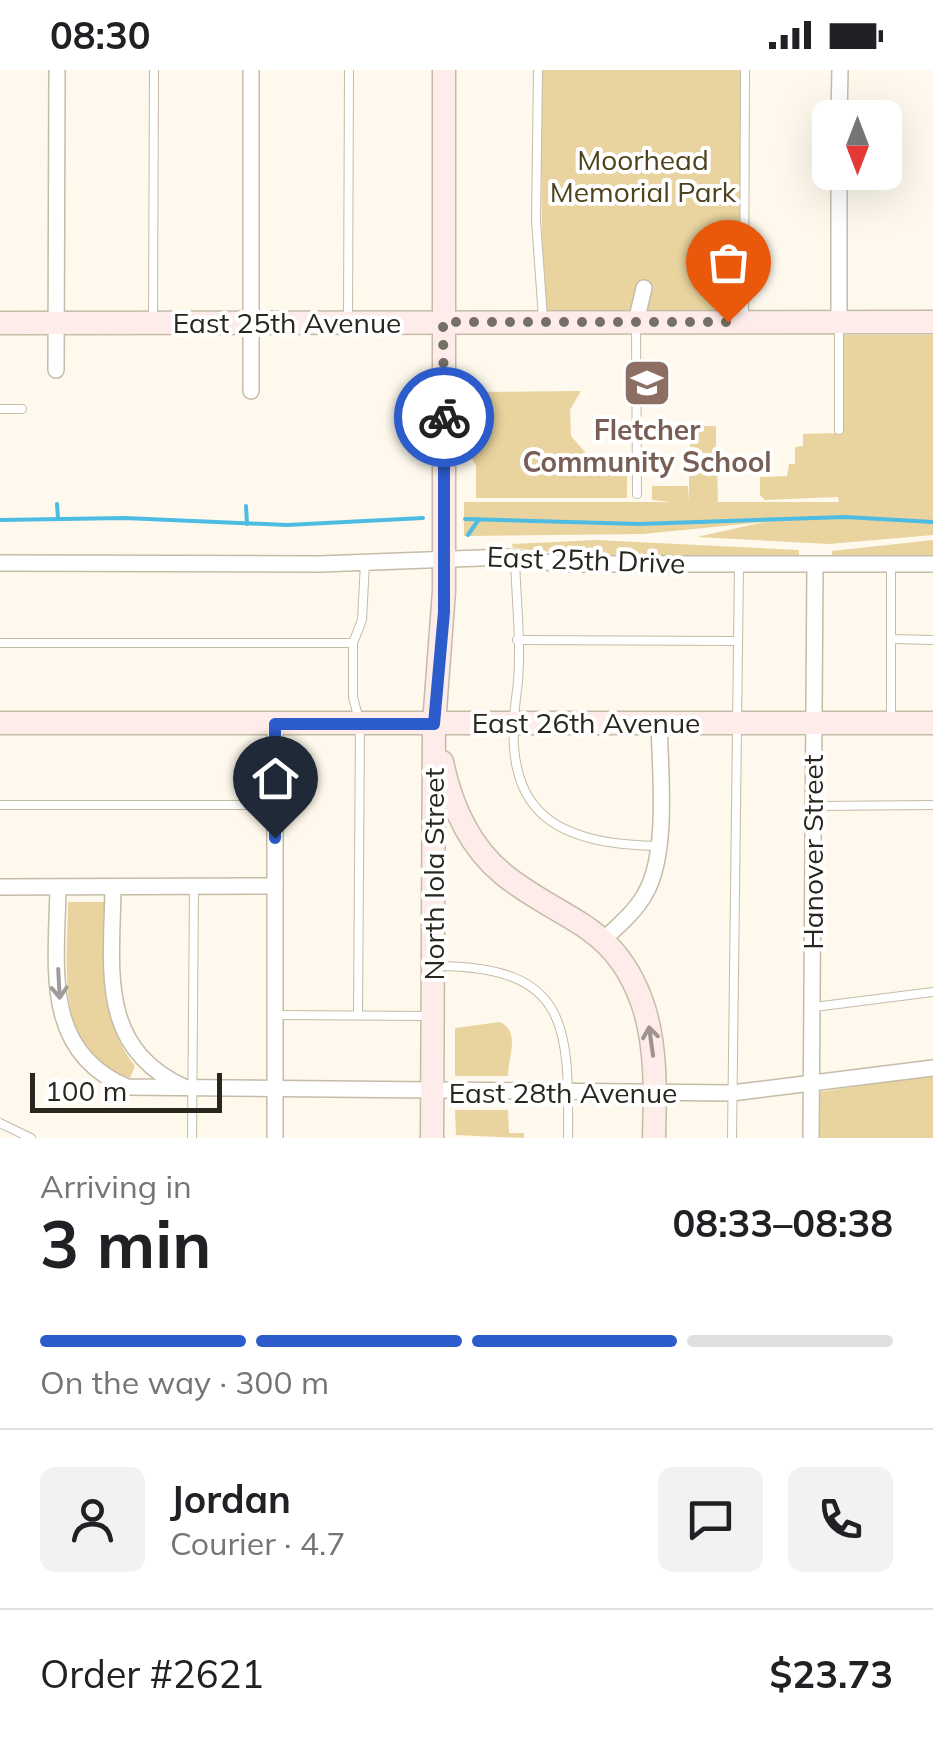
<!DOCTYPE html>
<html lang="en">
<head>
<meta charset="utf-8">
<style>
	body { margin:0; font-family:Mulish,sans-serif; background:#f2f2f2; color:#202124; height:100vh; display:flex; flex-direction:column; font-size:38px; white-space:nowrap }
	* { box-sizing:border-box; margin:0 }
	p { font-size:32px; color:#757577 }
	.icon { flex:none; width:55px; height:55px; fill:none; stroke:currentColor; stroke-width:2; stroke-linecap:round; stroke-linejoin:round }
	.map { position:relative; height:1068px; overflow:hidden }
	.sheet { display:flex; flex-direction:column; background:#fff; flex:1 }
	.sheet>* { flex:none }
	.needle { width:65px; rotate:180deg }
	.fabs { position:absolute; left:812px; top:30px; display:grid; gap:20px }
	.fabs a { display:grid; place-items:center; width:90px; height:90px; border-radius:15px; background:#fff; box-shadow:0 10px 40px #0002; font-size:50px }
	.scale { position:absolute; left:30px; bottom:25px; width:192px; box-sizing:border-box; padding-left:10px; border:5px solid #29261d; border-top:0; font-size:28px; line-height:35px; white-space:nowrap; color:#29261d; -webkit-text-stroke:8px #fff; paint-order:stroke }
	.pin { position:absolute; display:grid; place-items:center; width:85px; height:85px; color:#fff; margin:-102px -42px; border-radius:50% 50% 50% 0; rotate:-45deg; box-shadow:0 0 10px #0007 }
	.pin .icon { rotate:45deg }
	.courier { position:absolute; display:grid; place-items:center; width:100px; height:100px; margin:-50px; border:8px solid #2c5ccb; border-radius:50%; background:#fff; color:#222; box-shadow:0 2px 12px #0007 }
	.headline em { font-style:normal; font-weight:700 }
	.headline div { display:flex; flex-direction:column-reverse }
	.headline { display:flex; align-items:center; justify-content:space-between; height:170px; padding:0 40px }
	h1 { font-size:65px; font-weight:700; line-height:75px }
	.bar { display:grid; grid-template-columns:repeat(4,1fr); gap:15px 10px; align-content:center; height:120px; padding:0 40px }
	.bar i { height:12px; border-radius:8px; background:#e0e0e0 }
	.bar .on { background:#2c5ccb }
	.bar p { grid-column:span 4 }
	.line { display:flex; align-items:center; gap:25px; padding:0 40px; border-top:2px solid #e0e0e0 }
	.line div { flex:1 }
	.round { display:grid; place-items:center; flex:none; width:105px; height:105px; border-radius:15px; background:#f2f2f2 }
	.status { display:flex; justify-content:space-between; align-items:center; height:70px; padding:0 50px; background:#fff; direction:ltr }
	.status svg { height:28px; fill:currentColor }
	.map>svg:first-child { display:block }
	.green { fill:#e9d49f }
	.lines { fill:none; stroke-linecap:round; stroke-linejoin:round }
	.stream { stroke:#4dbce3; stroke-width:4 }
	.lane-casing { stroke:#c4bca7; stroke-width:10 }
	.street-casing { stroke:#c4bca7; stroke-width:18 }
	.secondary-casing { stroke:#c4bca7; stroke-width:25 }
	.lane { stroke:#fff; stroke-width:8 }
	.street { stroke:#fff; stroke-width:15 }
	.secondary { stroke:#fdece9; stroke-width:22 }
	.oneway { stroke:#9f9d99 }
	.oneway2 { stroke:#9e938d }
	.done { stroke:#747065; stroke-width:10; stroke-dasharray:0 18 }
	.route { stroke:#2c5ccb; stroke-width:12 }
	.labels { text-anchor:middle; stroke-width:8; stroke-linejoin:round; paint-order:stroke }
	.park-label { font-size:28px; fill:#4f421c; stroke:#fff }
	.street-label { font-size:28px; fill:#29261d; stroke:#fff }
	.education-label { font-size:28px; font-weight:bold; fill:#785e54; stroke:#fff }
</style>
</head>
<body>
<div class="status"><b>08:30</b><svg viewBox="0 0 49 12"><path d="M0 12V9h3v3zM5 12V6h3v6zM10 12V3h3v9zM15 12V0h3v12zM26 1h20v11H26zM47 4h2v5h-2z"/></svg></div>
<div class="map">
<svg width="933" height="1068" viewBox="0 0 933 1068">
	<rect width="100%" height="100%" fill="#fef9ec"/>
	<g class="green">
		<polygon points="540,0 745,0 744,242 543,243"/>
		<polygon points="839,265 933,265 933,465 829,474 697,467 764,452 643,464 464,466 464,432 671,432 652,430 652,416 688,416 689,432 689,388 717,388 718,432 839,432 838,427 765,430 760,425 760,407 787,406 789,394 795,394 795,377 803,376 803,364 839,363"/>
		<polygon points="581,321 570,340 571,366 585,382 585,395 627,396 627,428 476,428 476,396 468,381 467,334 480,334 480,322"/>
		<rect x="690" y="356" width="26" height="27"/>
		<polygon points="596,470 799,480 799,485 573,485 513,478 512,474"/>
		<polygon points="933,470 933,485 832,485 832,481"/>
		<path d="M68 832H107C107 890 97 949 135 996L130 1008C52 994 68 888 68 832Z"/>
		<path d="M500 952C521 962 508 986 508 1006H455V958Z"/>
		<polygon points="933,1005 933,1068 819,1068 819,1022"/>
		<polygon points="455,1040 508,1040 509,1063 524,1063 524,1068 456,1065"/>
	</g>
	<g class="lines">
		<g class="stream">
			<polyline points="57,434 58,448"/>
			<polyline points="246,436 247,454"/>
			<polyline points="465,449 639,454 845,447 933,452"/>
			<polyline points="0,450 125,448 287,455 423,448"/>
			<polyline points="468,465 479,449"/>
		</g>
		<g class="lane-casing">
			<g id="lane">
				<polyline points="538,0 536,151 543,248"/>
				<polyline points="744,248 745,0"/>
				<polyline points="153,250 154,0"/>
				<polyline points="348,250 349,0"/>
				<polyline points="636,257 637,424"/>
				<polyline points="839,257 839,360"/>
				<polyline points="0,339 22,339"/>
				<path d="M515 488C516 533 523 583 516 628 501 742 553 774 659 776"/>
				<polyline points="891,494 891,650"/>
				<polyline points="891,569 933,570"/>
				<polyline points="517,570 738,571"/>
				<polyline points="0,573 353,573"/>
				<polyline points="0,735 275,735"/>
				<polyline points="813,736 933,735"/>
				<path d="M438 896C569 897 569 956 568 1068"/>
				<polyline points="814,937 933,922"/>
				<polyline points="275,945 431,946"/>
				<polyline points="358,945 360,654 353,627 353,573 362,550 365,493"/>
				<polyline points="0,1053 31,1068"/>
				<polyline points="192,1068 194,818"/>
				<polyline points="732,1068 739,494"/>
			</g>
		</g>
		<g class="street-casing">
			<g id="street">
				<polyline points="839,48 840,0"/>
				<polyline points="636,252 644,218"/>
				<polyline points="839,252 839,102"/>
				<polyline points="56,300 57,0"/>
				<polyline points="251,321 251,0"/>
				<polyline points="0,493 320,494 506,487 562,494 933,494"/>
				<polyline points="0,817 275,816"/>
				<path d="M58 817C57 895 41 981 127 1017L732 1023 933 998"/>
				<path d="M113 817C112 899 97 977 184 1017"/>
				<path d="M603 870C618 856 635 842 645 824 669 784 660 699 659 653"/>
				<polyline points="275,1068 275,654"/>
				<polyline points="811,1068 815,495"/>
			</g>
		</g>
		<g class="secondary-casing">
			<g id="secondary">
				<polyline points="0,253 933,252"/>
				<polyline points="0,653 933,653"/>
				<path d="M442 692C451 735 469 776 503 804 562 852 616 852 644 938 657 980 655 1025 654 1068"/>
				<polyline points="432,1068 434,654 444,521 444,0"/>
			</g>
		</g>
		<use href="#lane" class="lane"/>
		<use href="#street" class="street"/>
		<use href="#secondary" class="secondary"/>
	</g>
	<defs><path id="oneway-shaft" d="M-6 0H5M1.5-3L5.5 0L1.5 3" fill="none" stroke-width="1.6" stroke-linecap="round" stroke-linejoin="round" transform="scale(2.5)"/></defs>
	<use class="oneway" href="#oneway-shaft" transform="translate(59 914) rotate(87)"/>
	<use class="oneway2" href="#oneway-shaft" transform="translate(651 971) rotate(-98)"/>
	<g class="lines">
		<polyline class="done" points="444,347 443,252 728,252"/>
		<polyline class="route" points="275,768 275,654 434,654 444,542 444,347"/>
	</g>
	<defs>
		<g id="school-square" transform="scale(2.5)"><rect x="-9" y="-9" width="18" height="18" rx="4" fill="#8d6e63" stroke="#fff"/><path d="M0-5L7-2L0 1L-7-2ZM-4 1L0 2.5L4 1V4Q0 6-4 4Z" fill="#fff"/></g>
	</defs>
	<g fill-rule="evenodd">
		<use href="#school-square" x="647" y="313"/>
	</g>
	<g class="labels">
		<g class="park-label">
			<text x="643" y="100">Moorhead<tspan x="643" dy="32">Memorial Park</tspan></text>
		</g>
		<g class="street-label">
			<text x="287" y="263">East 25th Avenue</text>
			<text transform="translate(586 490) rotate(2)" y="10">East 25th Drive</text>
			<text x="586" y="663">East 26th Avenue</text>
			<text transform="translate(813 782) rotate(-90)" y="10">Hanover Street</text>
			<text transform="translate(434 804) rotate(-90)" y="10">North Iola Street</text>
			<text x="563" y="1033">East 28th Avenue</text>
		</g>
		<g class="education-label">
			<text x="647" y="370">Fletcher<tspan x="647" dy="32">Community School</tspan></text>
		</g>
	</g>
</svg>
<div class="fabs">
<a><svg class="needle" viewBox="-14 -14 28 28"><path d="M0-13l5 13h-10z" fill="#e53935"/><path d="M0 13l5-13h-10z" fill="#757577"/></svg></a>
</div>
<div class="scale">100 m</div>
<div class="pin" style="left:728px;top:252px;background:#ea580c"><svg class="icon" aria-label="bag" viewBox="0 0 24 24"><path d="M5 8h14l-1 12H6zM9 8a3 3 0 0 1 6 0"/></svg></div>
<div class="pin" style="left:275px;top:768px;background:#1f2937"><svg class="icon" aria-label="home" viewBox="0 0 24 24"><path d="M3 11l9-7 9 7M6 9v11h12V9"/></svg></div>
<div class="courier" style="left:444px;top:347px"><svg class="icon" aria-label="bike" viewBox="0 0 24 24"><circle cx="6" cy="16" r="4"/><circle cx="18" cy="16" r="4"/><path d="M6 16l4-8h5l3 8M10 8l3 8H6M13 5h3"/></svg></div>
</div>
<section class="sheet">
<div class="headline"><div><h1>3 min</h1><p>Arriving in</p></div><em>08:33–08:38</em></div>
<div class="bar"><i class="on"></i><i class="on"></i><i class="on"></i><i></i><p>On the way · 300 m</p></div>
<div class="line" style="height:180px"><a class="round"><svg class="icon" aria-label="person" viewBox="0 0 24 24"><circle cx="12" cy="8" r="4"/><path d="M4 21q1-7 8-7t8 7"/></svg></a><div><b>Jordan</b><p>Courier · 4.7</p></div><a class="round"><svg class="icon" aria-label="chat" viewBox="0 0 24 24"><path d="M4 5h16v11H9l-5 4z"/></svg></a><a class="round"><svg class="icon" aria-label="phone" viewBox="0 0 24 24"><path d="M5 4h4l2 5-3 2q2 4 5 5l2-3 5 2v4C11 20 4 13 5 4z"/></svg></a></div>
<div class="line" style="height:130px"><div>Order #2621</div><b>$23.73</b></div>
</section>
</body>
</html>
